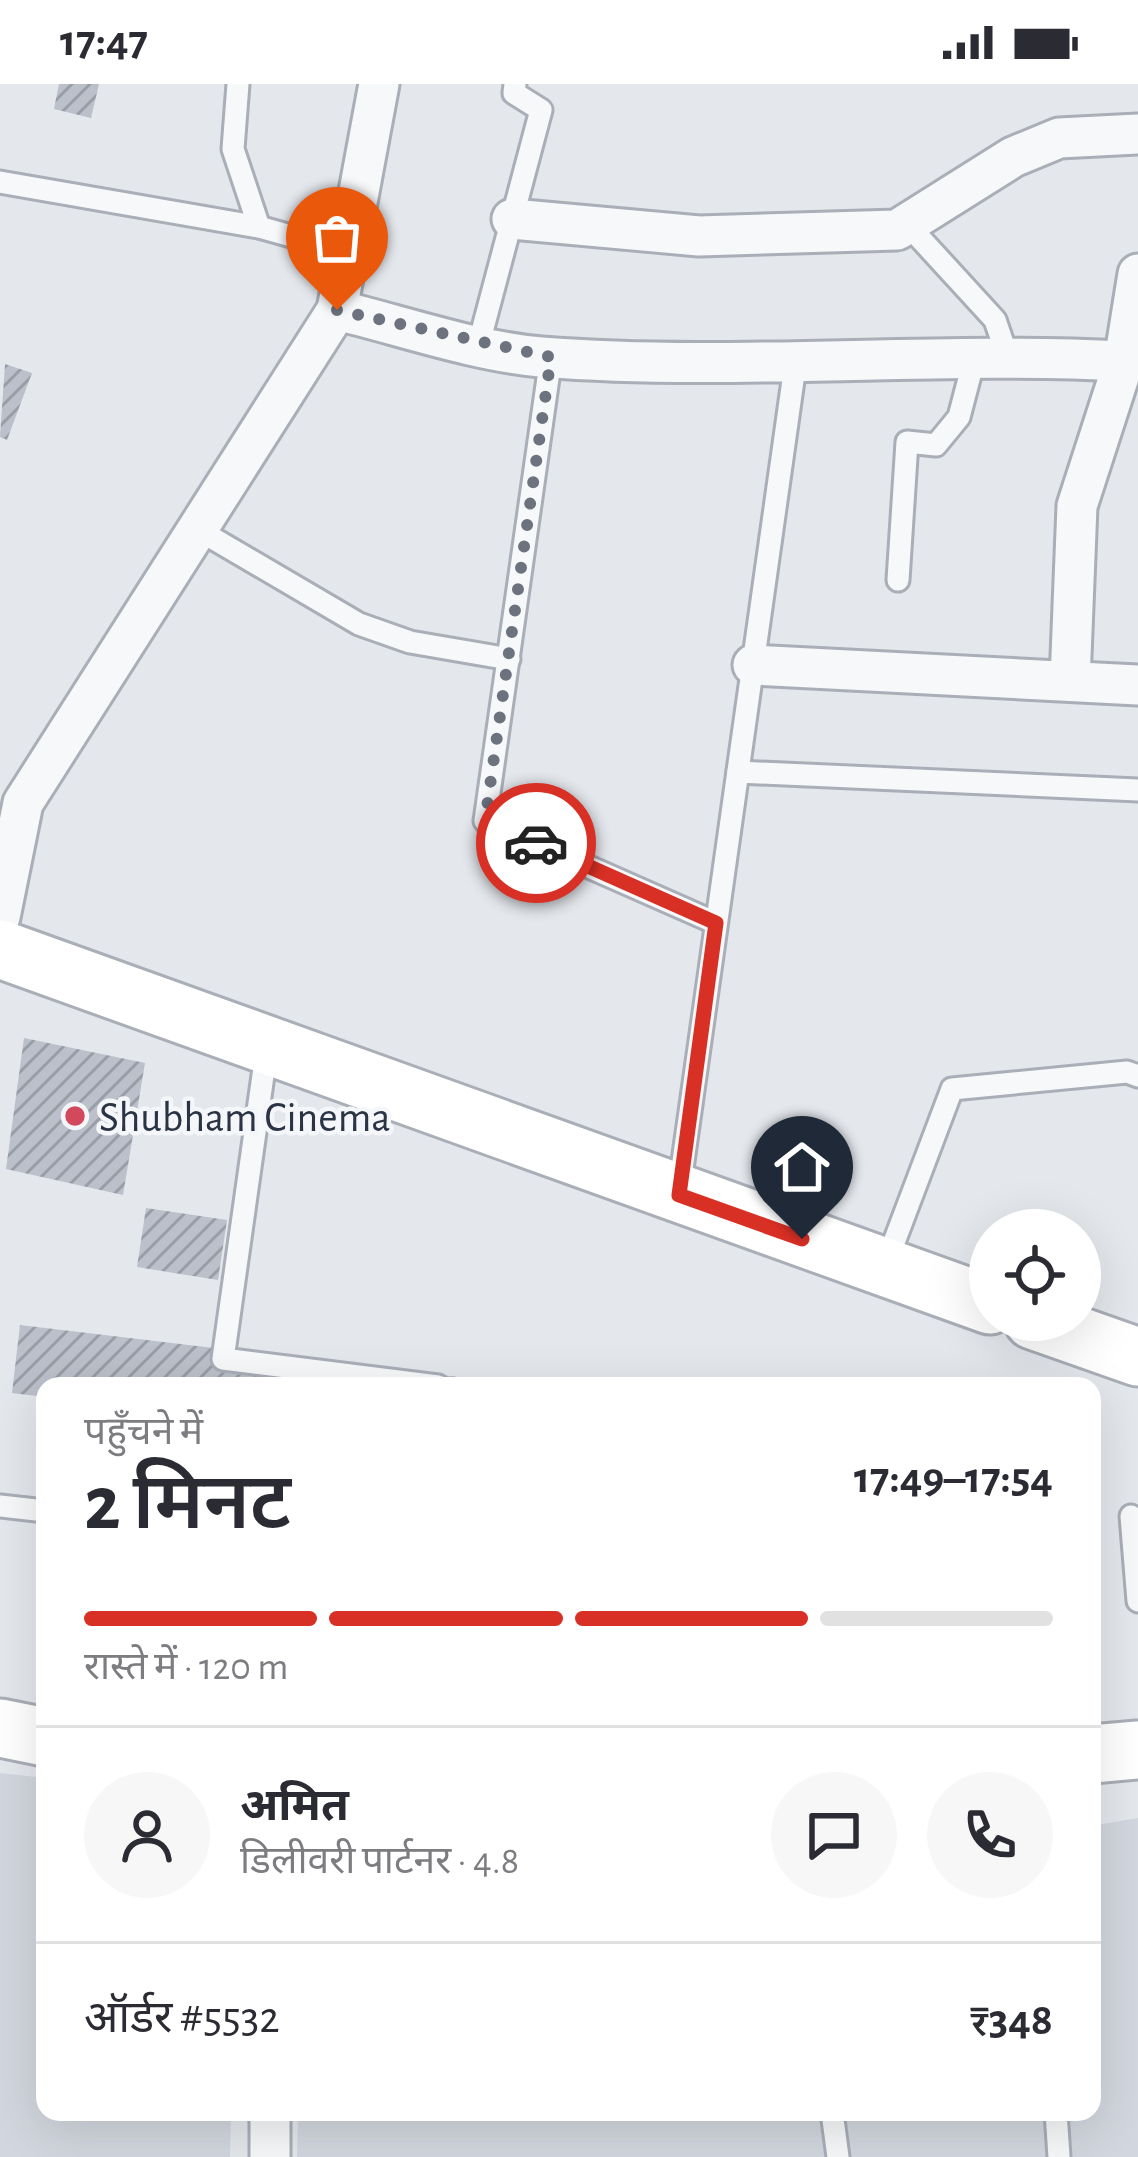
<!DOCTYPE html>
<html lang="hi">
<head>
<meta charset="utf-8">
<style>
	body { margin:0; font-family:"Alegreya Sans","Noto Sans Devanagari",sans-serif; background:#f7f7f7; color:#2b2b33; height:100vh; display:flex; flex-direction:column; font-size:45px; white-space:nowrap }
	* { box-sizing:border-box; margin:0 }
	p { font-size:39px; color:#7c7c81 }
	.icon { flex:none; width:66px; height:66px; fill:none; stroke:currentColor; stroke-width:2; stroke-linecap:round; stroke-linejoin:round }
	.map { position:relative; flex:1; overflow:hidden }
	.sheet { position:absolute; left:36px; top:1293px; width:1065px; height:744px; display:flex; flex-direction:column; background:#fff; border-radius:24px; box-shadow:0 12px 48px #0002 }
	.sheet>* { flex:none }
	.buttons { position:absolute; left:969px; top:1125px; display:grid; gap:24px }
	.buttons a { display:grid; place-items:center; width:132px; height:132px; border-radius:50%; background:#fff; box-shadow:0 12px 48px #0002; font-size:60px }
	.pin { position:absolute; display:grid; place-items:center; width:102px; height:102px; color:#fff; margin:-123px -51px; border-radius:50% 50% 50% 0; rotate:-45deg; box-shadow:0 0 12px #0007 }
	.pin .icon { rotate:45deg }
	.courier { position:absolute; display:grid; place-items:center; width:120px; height:120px; margin:-60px; border:9px solid #d93025; border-radius:50%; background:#fff; color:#222; box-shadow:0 3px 15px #0007 }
	.summary em { font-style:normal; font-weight:600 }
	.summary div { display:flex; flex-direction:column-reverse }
	.summary { display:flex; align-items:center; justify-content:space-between; height:204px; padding:0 48px }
	h1 { font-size:78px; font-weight:600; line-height:90px }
	.bar { display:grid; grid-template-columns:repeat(4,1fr); gap:18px 12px; align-content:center; height:144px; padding:0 48px }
	.bar i { height:15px; border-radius:9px; background:#e1e1e2 }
	.bar .current { background:#d93025 }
	.bar p { grid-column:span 4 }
	.line { display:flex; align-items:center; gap:30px; padding:0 48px; border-top:3px solid #e1e1e2 }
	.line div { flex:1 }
	.round { display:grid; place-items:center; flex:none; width:126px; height:126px; border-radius:63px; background:#f7f7f7 }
	.status { display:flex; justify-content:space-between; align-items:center; height:84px; padding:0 60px; background:#fff; direction:ltr }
	.status svg { height:33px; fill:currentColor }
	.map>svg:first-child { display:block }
	.built { fill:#d2d6de }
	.building { fill:url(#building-hatch) }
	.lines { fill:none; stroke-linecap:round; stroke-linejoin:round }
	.lane-casing { stroke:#a9aeb7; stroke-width:27 }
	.street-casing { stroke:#a9aeb7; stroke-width:45 }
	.secondary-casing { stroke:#a9aeb7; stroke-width:63 }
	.lane { stroke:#f7f8fa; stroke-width:21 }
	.street { stroke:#f7f8fa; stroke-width:39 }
	.secondary { stroke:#fff; stroke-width:57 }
	.done { stroke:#6c737f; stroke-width:12; stroke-dasharray:0 21.6 }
	.route { stroke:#d93025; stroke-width:15 }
	.poi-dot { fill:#d1495b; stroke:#f4f6f9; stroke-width:4.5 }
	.labels { text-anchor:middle; stroke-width:9; stroke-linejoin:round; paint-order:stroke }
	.poi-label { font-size:42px; fill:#2b3445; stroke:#f4f6f9; text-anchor:start }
</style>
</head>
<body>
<div class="status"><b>17:47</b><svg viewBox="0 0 49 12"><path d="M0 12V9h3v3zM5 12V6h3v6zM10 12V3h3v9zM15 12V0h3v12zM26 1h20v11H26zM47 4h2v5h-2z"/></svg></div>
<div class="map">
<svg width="1138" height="2073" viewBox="0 0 1138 2073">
	<defs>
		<pattern id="building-hatch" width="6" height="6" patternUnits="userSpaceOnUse" patternTransform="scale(3)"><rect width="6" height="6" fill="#bbc0ca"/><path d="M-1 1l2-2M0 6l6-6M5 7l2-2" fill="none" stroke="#989da6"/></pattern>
	</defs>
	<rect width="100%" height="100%" fill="#e4e7ec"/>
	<g class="built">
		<polygon points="0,1689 45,1694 45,2028 231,2028 230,2073 0,2073"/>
		<polygon points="1138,1734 1138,2073 297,2073 298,2028 1092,2028 1092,1742"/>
	</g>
	<g class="building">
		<polygon points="59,0 99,0 91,34 54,25"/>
		<polygon points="5,280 32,289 7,356 0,353"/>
		<polygon points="24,954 145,979 123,1111 6,1085"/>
		<polygon points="146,1124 227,1136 218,1196 137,1183"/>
		<polygon points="20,1241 508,1299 508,1302 45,1302 45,1313 12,1309"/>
	</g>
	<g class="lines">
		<g class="lane-casing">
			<g id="lane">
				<polyline points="238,0 233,65 259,143"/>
				<polyline points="0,98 259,143 348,168"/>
				<polyline points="907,140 995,236 1007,271"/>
				<polyline points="479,259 541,26 514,9 515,0"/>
				<polyline points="551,273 485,737 716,839"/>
				<polyline points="197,445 359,540 410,558 509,575"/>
				<polyline points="898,496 907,358 936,361 959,333 975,272"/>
				<polyline points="738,688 1138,706"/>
				<polyline points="267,963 223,1275 438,1302"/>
				<polyline points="679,1106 796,275"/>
				<polyline points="885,1182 952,1005 1127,988 1138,992"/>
				<polyline points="0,1422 45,1427"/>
				<polyline points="1131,1432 1138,1517"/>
				<polyline points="832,2028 838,2073"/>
				<polyline points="1056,2028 1059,2073"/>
			</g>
		</g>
		<g class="street-casing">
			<g id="street">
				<polyline points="512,135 699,152 897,146 1013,73 1059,54 1138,50"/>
				<path d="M337 226C403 242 474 267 541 273 735 288 930 267 1124 277"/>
				<polyline points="753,581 1138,601"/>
				<polyline points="1070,597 1077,422 1124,277 1138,190"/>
				<polyline points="0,833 23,719 337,226 379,0"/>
				<polyline points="270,2028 270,2073"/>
			</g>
		</g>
		<g class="secondary-casing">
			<g id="secondary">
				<polyline points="0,865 990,1221"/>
				<polyline points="1033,1236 1138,1273"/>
				<polyline points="0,1644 45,1653"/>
				<polyline points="1092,1670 1138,1666"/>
			</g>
		</g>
		<use href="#lane" class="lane"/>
		<use href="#street" class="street"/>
		<use href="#secondary" class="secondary"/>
	</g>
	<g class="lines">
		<polyline class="done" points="337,226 551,273 485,737 536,759"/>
		<polyline class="route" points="536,759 716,839 679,1111 802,1155"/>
	</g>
	<circle class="poi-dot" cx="75" cy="1032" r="12"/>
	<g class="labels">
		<g class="poi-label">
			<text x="99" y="1047">Shubham Cinema</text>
		</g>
	</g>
</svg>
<div class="buttons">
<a><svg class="icon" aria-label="locate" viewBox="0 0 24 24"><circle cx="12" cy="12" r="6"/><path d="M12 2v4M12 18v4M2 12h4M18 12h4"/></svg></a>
</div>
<div class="pin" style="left:337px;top:226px;background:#ea580c"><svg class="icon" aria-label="bag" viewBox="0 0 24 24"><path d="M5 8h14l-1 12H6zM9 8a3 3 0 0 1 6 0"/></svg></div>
<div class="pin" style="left:802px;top:1155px;background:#1f2937"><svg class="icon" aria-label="home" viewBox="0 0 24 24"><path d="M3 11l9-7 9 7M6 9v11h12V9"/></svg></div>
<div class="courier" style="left:536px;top:759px"><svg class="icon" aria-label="car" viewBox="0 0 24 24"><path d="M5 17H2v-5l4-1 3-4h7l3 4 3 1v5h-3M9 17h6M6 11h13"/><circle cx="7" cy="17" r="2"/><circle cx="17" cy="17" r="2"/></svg></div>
<section class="sheet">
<div class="summary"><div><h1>2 मिनट</h1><p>पहुँचने में</p></div><em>17:49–17:54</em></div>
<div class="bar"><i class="current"></i><i class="current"></i><i class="current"></i><i></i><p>रास्ते में · 120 m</p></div>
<div class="line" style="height:216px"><a class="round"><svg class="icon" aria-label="person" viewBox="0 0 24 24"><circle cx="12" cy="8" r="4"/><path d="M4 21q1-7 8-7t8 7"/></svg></a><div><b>अमित</b><p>डिलीवरी पार्टनर · 4.8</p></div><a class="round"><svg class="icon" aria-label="chat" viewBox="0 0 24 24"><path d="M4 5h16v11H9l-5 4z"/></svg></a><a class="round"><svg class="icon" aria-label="phone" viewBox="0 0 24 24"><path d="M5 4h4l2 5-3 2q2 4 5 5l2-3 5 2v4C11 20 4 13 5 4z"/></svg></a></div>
<div class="line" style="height:156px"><div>ऑर्डर #5532</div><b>₹348</b></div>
</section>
</div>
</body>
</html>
